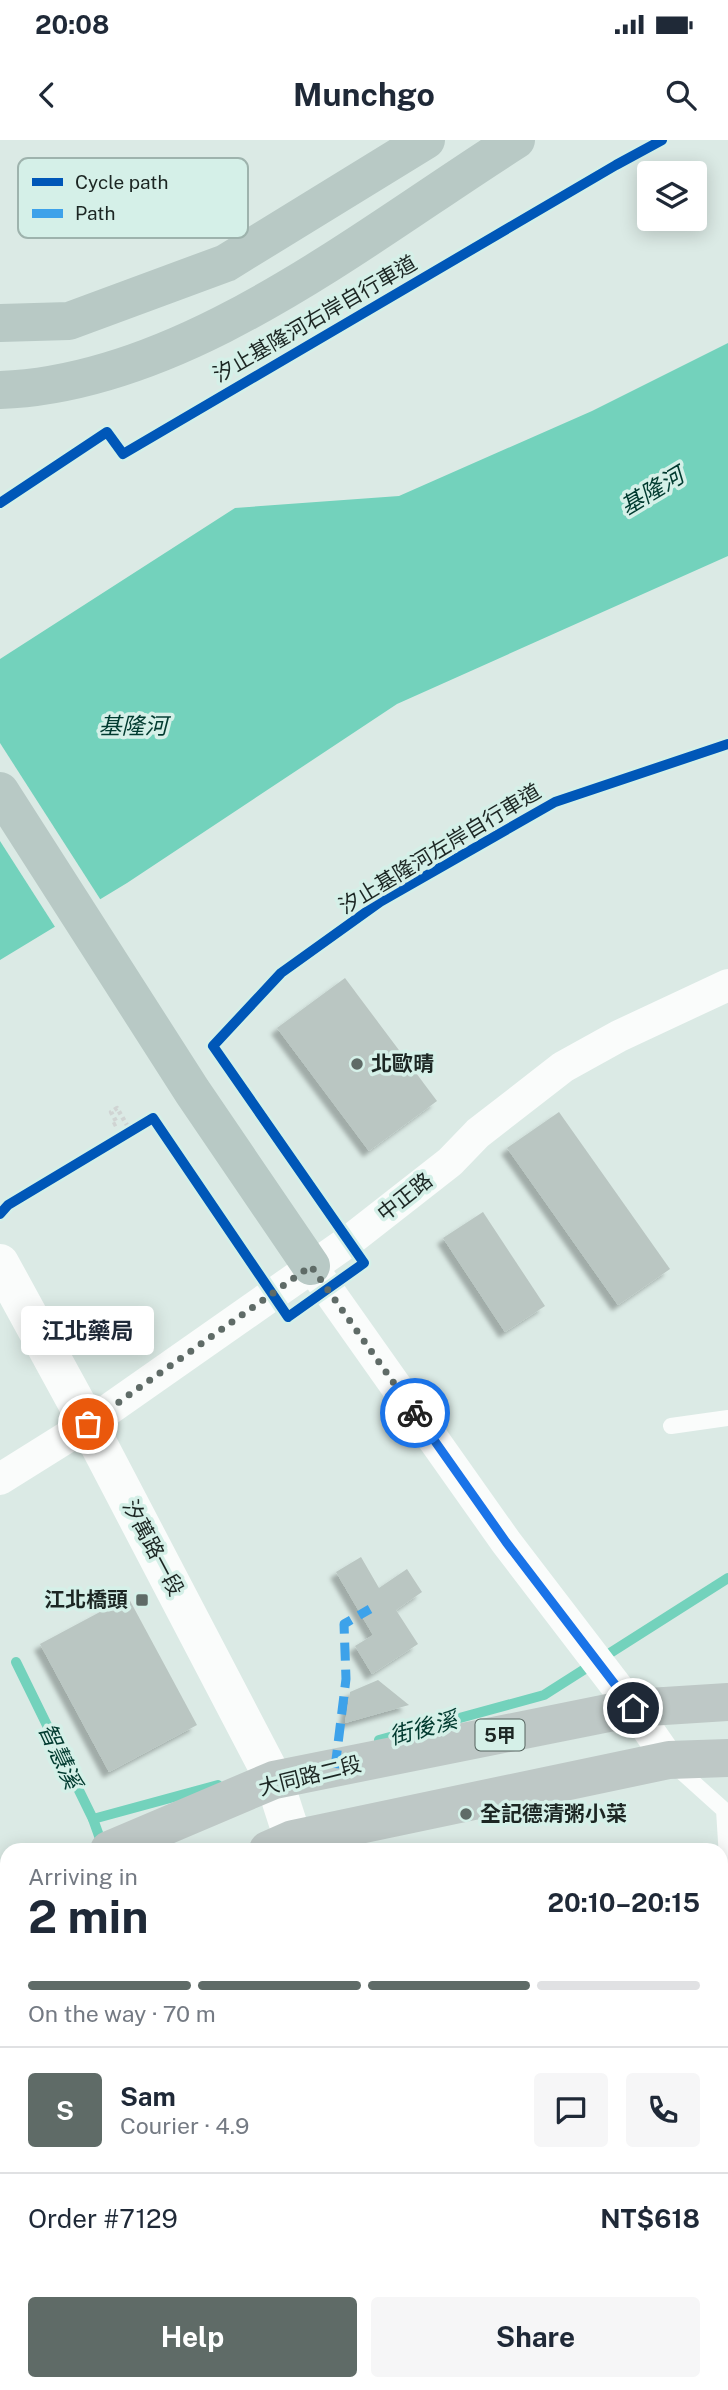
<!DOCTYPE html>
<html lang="en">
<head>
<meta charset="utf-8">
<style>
	body { margin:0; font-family:"Public Sans","Noto Sans TC",sans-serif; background:#f6f6f7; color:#1f2937; height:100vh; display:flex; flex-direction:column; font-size:26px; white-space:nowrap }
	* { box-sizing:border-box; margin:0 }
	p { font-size:23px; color:#747a83 }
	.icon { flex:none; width:38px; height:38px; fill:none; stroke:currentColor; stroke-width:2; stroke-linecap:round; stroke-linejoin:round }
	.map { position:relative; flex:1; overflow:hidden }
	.details { position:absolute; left:0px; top:1703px; width:728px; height:548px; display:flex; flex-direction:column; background:#fff; border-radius:21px 21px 0 0; box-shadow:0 4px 18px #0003 }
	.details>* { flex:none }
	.controls { position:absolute; left:637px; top:21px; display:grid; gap:14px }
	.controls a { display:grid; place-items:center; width:70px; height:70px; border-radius:7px; background:#fff; box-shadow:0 4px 18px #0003; font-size:35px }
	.pin { position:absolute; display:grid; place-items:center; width:60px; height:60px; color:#fff; margin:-30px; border:4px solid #fff; border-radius:50%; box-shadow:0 2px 7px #0007 }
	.courier { position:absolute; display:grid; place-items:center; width:70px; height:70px; margin:-35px; border:5px solid #1a73e8; border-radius:50%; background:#fff; color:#222; box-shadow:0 2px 9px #0007 }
	.bubble { position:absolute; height:49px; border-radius:7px; background:#fff; box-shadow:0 4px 18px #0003; font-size:23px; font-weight:700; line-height:49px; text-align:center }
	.headline em { font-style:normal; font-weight:700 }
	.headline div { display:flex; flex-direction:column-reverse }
	.headline { display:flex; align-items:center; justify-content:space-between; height:119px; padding:0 28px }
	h1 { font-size:46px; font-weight:700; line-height:52px }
	.bar { display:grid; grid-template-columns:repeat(4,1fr); gap:10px 7px; align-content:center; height:84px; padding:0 28px }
	.bar i { height:9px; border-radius:5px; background:#e0e1e3 }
	.bar .on { background:#5f6b67 }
	.bar p { grid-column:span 4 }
	.line { display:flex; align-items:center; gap:18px; padding:0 28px; border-top:2px solid #e0e1e3 }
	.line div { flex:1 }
	.round { display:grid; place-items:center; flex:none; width:74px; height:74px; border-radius:7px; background:#f6f6f7 }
	.action { display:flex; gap:14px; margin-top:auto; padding:14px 28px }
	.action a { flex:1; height:80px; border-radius:7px; background:#5f6b67; color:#fff; font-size:28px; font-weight:700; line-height:80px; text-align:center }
	.action a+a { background:#f6f6f7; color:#1f2937 }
	.status { display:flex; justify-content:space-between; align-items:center; height:49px; padding:0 35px; background:#fff; direction:ltr }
	.status svg { height:19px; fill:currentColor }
	header { display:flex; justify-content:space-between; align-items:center; height:91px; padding:0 28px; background:#fff; font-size:32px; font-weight:700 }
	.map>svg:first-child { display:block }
	.water { fill:#73d2bc }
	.pier { fill:#dbeae5 }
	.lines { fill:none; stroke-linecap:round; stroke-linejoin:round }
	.stream { stroke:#73d2bc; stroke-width:10 }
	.building { fill:#bac6c2; filter:url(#shadow) }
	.path { stroke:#d0d4d3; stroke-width:4.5; stroke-dasharray:3.5 3.5; stroke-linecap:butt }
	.service { stroke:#fafcfb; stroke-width:16 }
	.minor { stroke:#fafcfb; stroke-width:32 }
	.tertiary { stroke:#fafcfb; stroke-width:38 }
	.primary { stroke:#bec8c6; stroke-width:38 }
	.motorway { stroke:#b8c9c5; stroke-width:38 }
	.quiet { stroke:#3da2ea; stroke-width:9; stroke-dasharray:18 9; stroke-linecap:butt }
	.cycleway-casing { stroke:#d5f0e8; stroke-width:15 }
	.cycleway { stroke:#0057b8; stroke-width:10 }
	.done { stroke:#5f6b67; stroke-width:7; stroke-dasharray:0 12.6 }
	.route { stroke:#1a73e8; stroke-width:9 }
	.poi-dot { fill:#5f6b67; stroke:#d5f0e8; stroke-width:2.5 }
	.labels { text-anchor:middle; stroke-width:7; stroke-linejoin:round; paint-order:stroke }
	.shield { fill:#d5f0e8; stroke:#54635e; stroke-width:2 }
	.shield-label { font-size:19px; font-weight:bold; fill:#1c2623 }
	.street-label { font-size:21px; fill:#1c2623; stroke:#d5f0e8 }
	.poi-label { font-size:21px; font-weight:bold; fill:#1c2623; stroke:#d5f0e8; text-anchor:start }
	.water-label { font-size:23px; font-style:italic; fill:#003a2f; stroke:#d5f0e8 }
	.key { fill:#d5f0e8; stroke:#9eb3ad; stroke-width:2 }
	.key-label { font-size:19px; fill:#1c2623 }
</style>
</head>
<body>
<div class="status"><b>20:08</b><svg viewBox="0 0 49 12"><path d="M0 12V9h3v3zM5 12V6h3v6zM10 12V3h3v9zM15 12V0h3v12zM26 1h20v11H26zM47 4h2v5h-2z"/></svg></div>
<header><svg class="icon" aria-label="back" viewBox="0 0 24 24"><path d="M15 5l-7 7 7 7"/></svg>Munchgo<svg class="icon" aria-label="search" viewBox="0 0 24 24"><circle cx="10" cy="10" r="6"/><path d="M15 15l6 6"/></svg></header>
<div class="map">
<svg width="728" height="2250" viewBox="0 0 728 2250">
	<defs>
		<filter id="shadow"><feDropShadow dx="-6" dy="6" stdDeviation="2" flood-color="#0004"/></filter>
	</defs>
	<rect width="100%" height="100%" fill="#dbeae5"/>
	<polygon class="water" points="728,203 728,416 397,564 127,743 0,820 0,519 235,368 399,356 592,271"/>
	<polygon class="pier" points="0,603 102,762 57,790 0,701"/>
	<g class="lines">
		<g class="stream">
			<polyline points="16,1522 93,1679 103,1707"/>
			<polyline points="379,1600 544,1555 728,1438"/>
			<polyline points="93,1679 218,1645"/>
			<polyline points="557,2250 557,2244"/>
		</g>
	</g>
	<g class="building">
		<polygon points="345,838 437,961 369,1011 277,888"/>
		<polygon points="559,972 670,1129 618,1165 507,1008"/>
		<polygon points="483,1072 545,1166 505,1192 443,1098"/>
		<polygon points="361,1417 379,1448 407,1429 422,1452 396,1470 418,1504 372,1534 355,1506 373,1495 336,1432"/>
		<polygon points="128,1457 197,1585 109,1632 40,1504"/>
		<polygon points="378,1540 409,1565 345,1583 350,1552"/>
	</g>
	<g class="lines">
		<polyline class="path" points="113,985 117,983 111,972 117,968 131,992"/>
		<g class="service">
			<polyline points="671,1286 728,1278"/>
			<polyline points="674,1625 724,1670 728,1733"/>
		</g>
		<g class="minor">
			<polyline points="311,1126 506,1402 633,1568 669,1620"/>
			<polyline points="0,1339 88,1284 349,1101 450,1022 478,993 563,927 619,896 728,845"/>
			<polyline points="0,2047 7,2064"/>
			<polyline points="79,2244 82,2250"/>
		</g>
		<polyline class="tertiary" points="0,1123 88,1284 274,1640 293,1699"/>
		<g class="primary">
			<polyline points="109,1710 274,1640 633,1568 728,1562"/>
			<polyline points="268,1710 293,1699 669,1620 728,1618"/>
			<polyline points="0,1756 7,1753"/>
			<polyline points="0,1821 7,1818"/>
		</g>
		<g class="motorway">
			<polyline points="0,183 69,181 226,123 426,0"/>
			<path d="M0 250C186 243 364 96 516 0"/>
			<polyline points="0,651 192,951 311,1126"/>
		</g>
		<polyline class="quiet" points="335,1628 346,1539 344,1484 370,1469"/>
		<g class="cycleway-casing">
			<g id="cycleway">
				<polyline points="0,363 107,292 123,314 616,25 662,0"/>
				<polyline points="0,1074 8,1065 153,978 288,1177 364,1123 213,906 281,833 380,762 555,662 728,604"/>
			</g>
		</g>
		<use href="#cycleway" class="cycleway"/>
	</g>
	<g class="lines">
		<polyline class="done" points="88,1284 311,1126 415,1273"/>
		<polyline class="route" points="415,1273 506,1402 633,1568"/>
	</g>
	<g class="poi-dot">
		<circle cx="357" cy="924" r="7"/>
		<rect x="135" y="1453" width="14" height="14" rx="3.5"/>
		<circle cx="466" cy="1674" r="7"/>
	</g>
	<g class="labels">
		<rect class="shield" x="475.5" y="1579.5" width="49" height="31" rx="5"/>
		<g class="shield-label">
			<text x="500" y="1602">5甲</text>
		</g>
		<g class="street-label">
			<text transform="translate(315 179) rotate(-30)" y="7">汐止基隆河右岸自行車道</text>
			<text transform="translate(440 709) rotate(-31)" y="7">汐止基隆河左岸自行車道</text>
			<text transform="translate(405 1057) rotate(-38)" y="7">中正路</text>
			<text transform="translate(153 1408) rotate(62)" y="7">汐萬路一段</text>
			<text transform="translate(310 1636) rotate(-14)" y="7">大同路二段</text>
		</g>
		<g class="poi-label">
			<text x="371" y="931">北歐晴</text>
			<text x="128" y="1467" text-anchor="end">江北橋頭</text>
			<text x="480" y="1681">全記德清粥小菜</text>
		</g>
		<g class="water-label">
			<text transform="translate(652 351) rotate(-31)" y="8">基隆河</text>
			<text x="133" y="594">基隆河</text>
			<text transform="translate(423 1588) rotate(-15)" y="8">街後溪</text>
			<text transform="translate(60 1616) rotate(65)" y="8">智慧溪</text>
		</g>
	</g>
	<rect x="18" y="18" width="230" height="80" rx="10" class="key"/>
	<rect x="32" y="38" width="31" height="8" fill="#0057b8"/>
	<rect x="32" y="69" width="31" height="9" fill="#3da2ea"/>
	<g class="key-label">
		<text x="75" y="49">Cycle path</text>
		<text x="75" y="80">Path</text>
	</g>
</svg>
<div class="controls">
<a><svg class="icon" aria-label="layers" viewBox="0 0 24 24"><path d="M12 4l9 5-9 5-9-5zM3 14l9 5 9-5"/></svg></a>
</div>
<div class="pin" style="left:88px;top:1284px;background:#ea580c"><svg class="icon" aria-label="bag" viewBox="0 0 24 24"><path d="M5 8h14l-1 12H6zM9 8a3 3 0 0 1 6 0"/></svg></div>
<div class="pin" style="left:633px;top:1568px;background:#1f2937"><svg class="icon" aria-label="home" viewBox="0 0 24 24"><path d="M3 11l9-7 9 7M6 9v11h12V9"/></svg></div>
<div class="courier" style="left:415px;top:1273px"><svg class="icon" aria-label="bike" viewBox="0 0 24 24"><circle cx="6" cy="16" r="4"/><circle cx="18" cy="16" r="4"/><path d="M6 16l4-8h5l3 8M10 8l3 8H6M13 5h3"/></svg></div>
<div class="bubble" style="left:21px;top:1166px;width:133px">江北藥局</div>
<section class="details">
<div class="headline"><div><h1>2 min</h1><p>Arriving in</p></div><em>20:10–20:15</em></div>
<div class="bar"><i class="on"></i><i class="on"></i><i class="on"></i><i></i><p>On the way · 70 m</p></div>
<div class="line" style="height:126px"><b class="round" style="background:#5f6b67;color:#fff">S</b><div><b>Sam</b><p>Courier · 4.9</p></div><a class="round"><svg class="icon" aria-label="chat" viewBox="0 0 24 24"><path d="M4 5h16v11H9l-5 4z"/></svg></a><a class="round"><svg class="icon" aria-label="phone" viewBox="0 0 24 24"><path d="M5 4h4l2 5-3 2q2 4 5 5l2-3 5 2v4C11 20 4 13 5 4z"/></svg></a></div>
<div class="line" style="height:91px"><div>Order #7129</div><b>NT$618</b></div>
<div class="action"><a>Help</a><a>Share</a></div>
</section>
</div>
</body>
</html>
